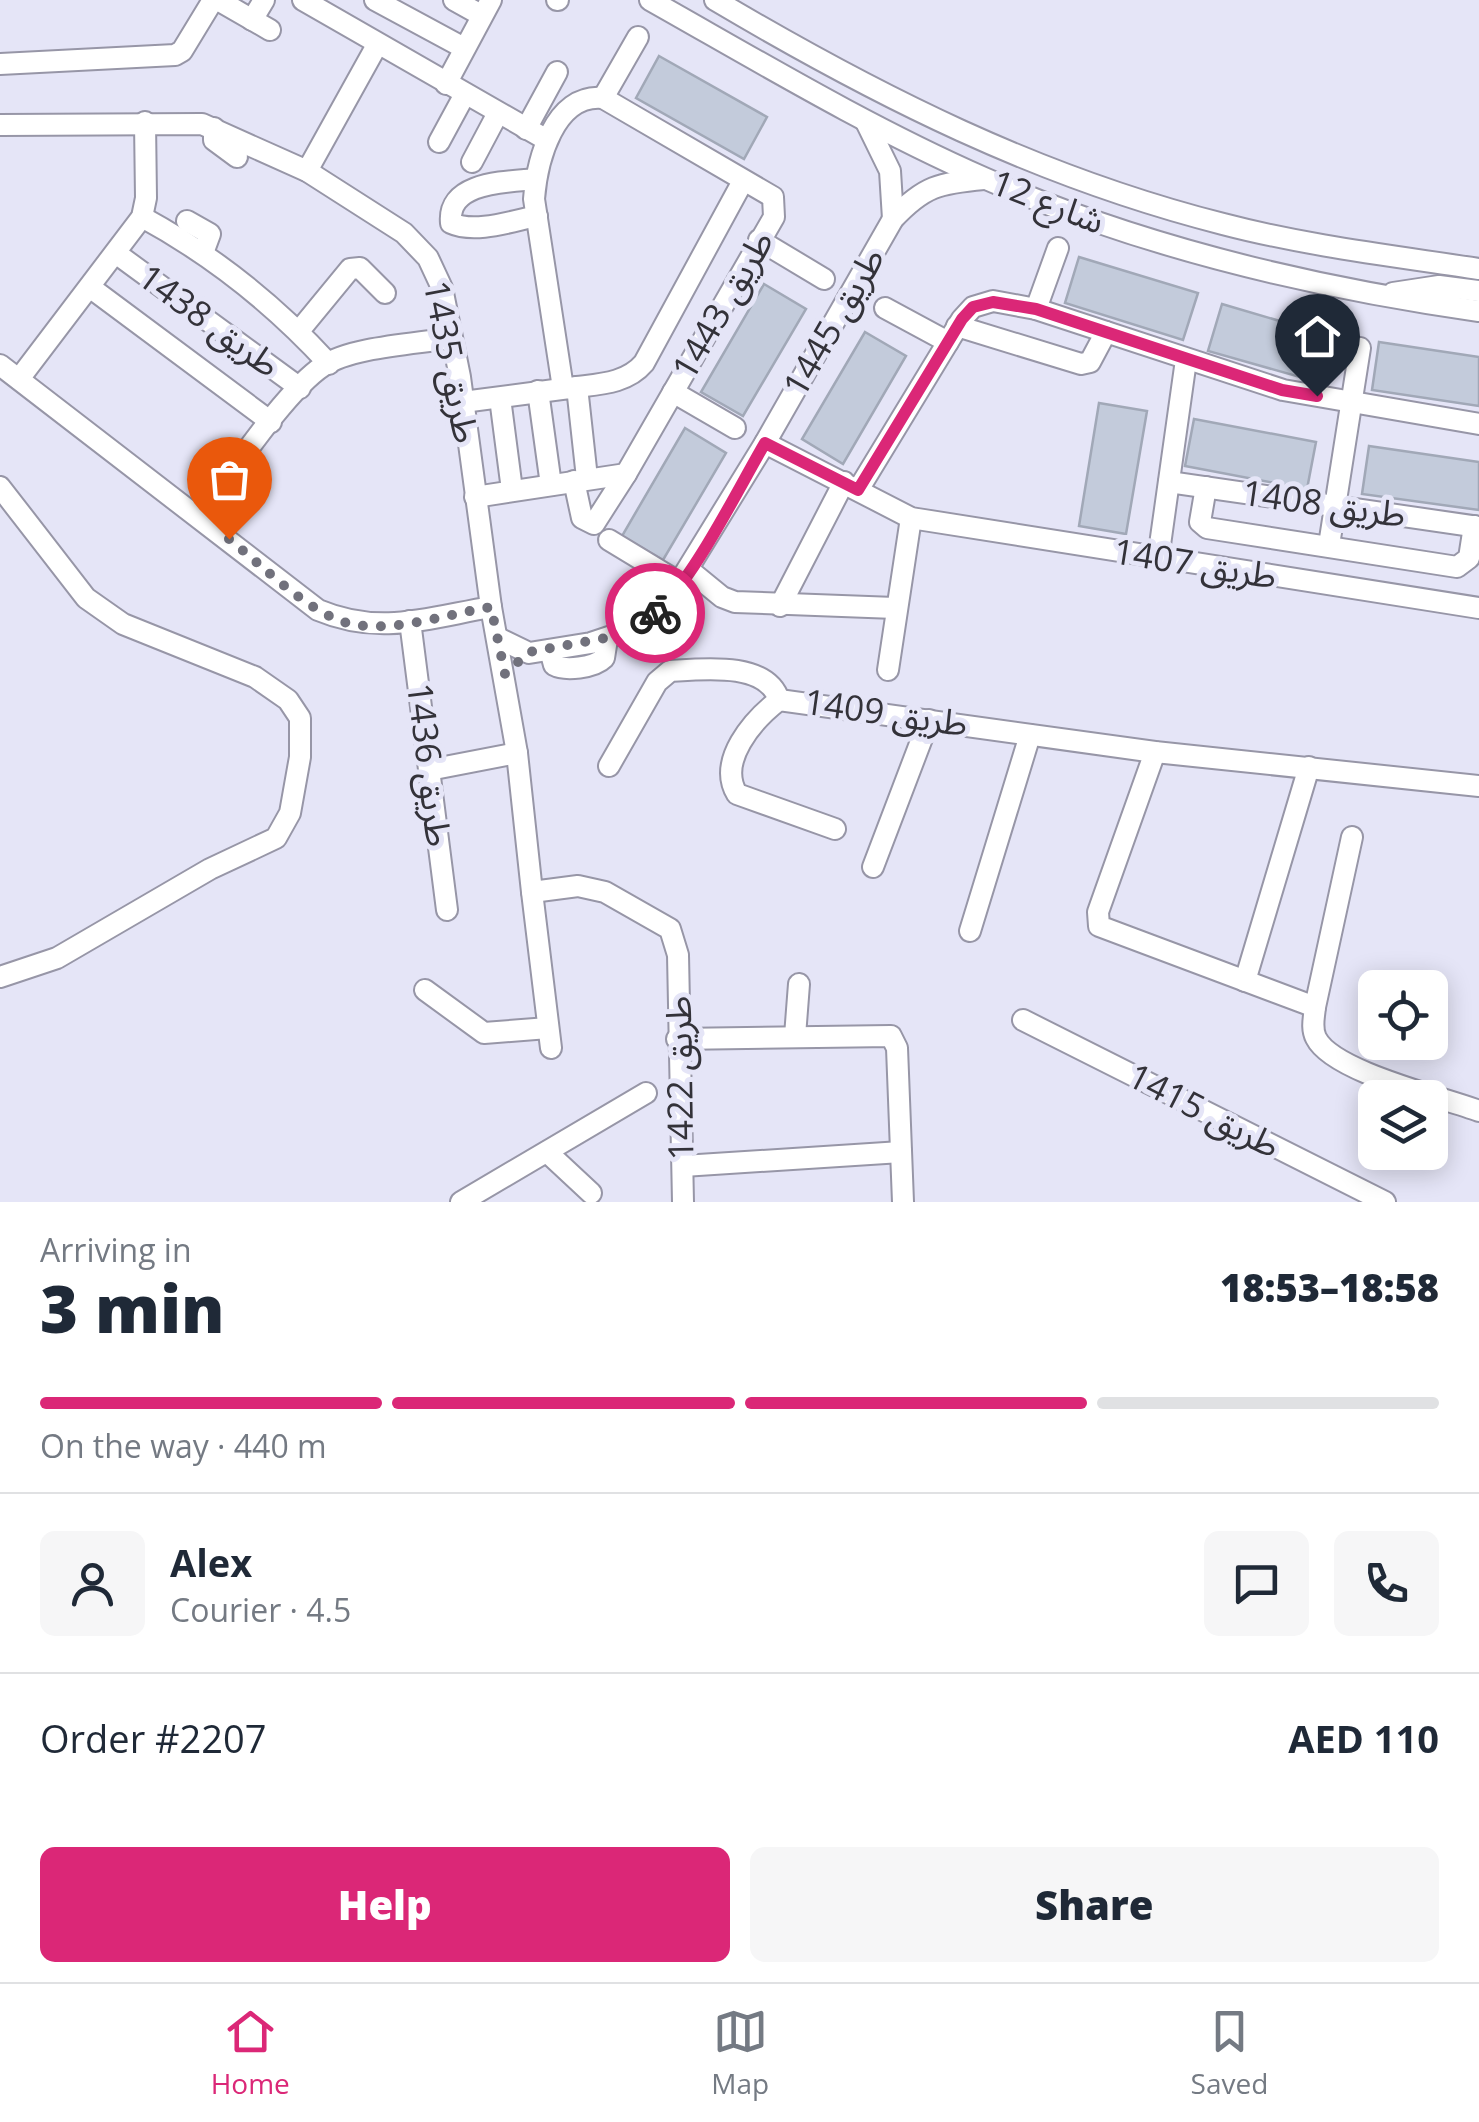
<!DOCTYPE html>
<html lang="en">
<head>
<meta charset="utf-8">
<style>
	body { margin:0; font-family:"Open Sans","Noto Sans Arabic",sans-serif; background:#f6f6f7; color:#1f2937; height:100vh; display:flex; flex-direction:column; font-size:38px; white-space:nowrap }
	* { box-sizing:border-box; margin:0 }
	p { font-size:32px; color:#747a83 }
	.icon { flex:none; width:55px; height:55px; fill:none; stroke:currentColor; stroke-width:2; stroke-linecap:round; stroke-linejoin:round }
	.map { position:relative; height:1202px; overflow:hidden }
	.panel { display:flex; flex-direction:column; background:#fff; flex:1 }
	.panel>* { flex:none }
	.controls { position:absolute; left:1358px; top:970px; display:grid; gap:20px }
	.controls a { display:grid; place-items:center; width:90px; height:90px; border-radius:15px; background:#fff; box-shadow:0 5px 25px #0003; font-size:50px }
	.pin { position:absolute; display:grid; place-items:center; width:85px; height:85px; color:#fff; margin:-102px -42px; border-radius:50% 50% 50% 0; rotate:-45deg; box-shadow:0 0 10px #0007 }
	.pin .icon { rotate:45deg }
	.courier { position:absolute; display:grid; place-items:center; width:100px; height:100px; margin:-50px; border:8px solid #db2777; border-radius:50%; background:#fff; color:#222; box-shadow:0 2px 12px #0007 }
	.overview em { font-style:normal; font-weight:800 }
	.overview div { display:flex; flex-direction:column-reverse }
	.overview { display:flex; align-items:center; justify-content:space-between; height:170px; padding:0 40px }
	h1 { font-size:65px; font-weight:800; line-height:75px }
	.bar { display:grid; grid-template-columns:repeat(4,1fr); gap:15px 10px; align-content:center; height:120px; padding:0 40px }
	.bar i { height:12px; border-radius:8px; background:#e0e1e3 }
	.bar .on { background:#db2777 }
	.bar p { grid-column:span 4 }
	.line { display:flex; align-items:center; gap:25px; padding:0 40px; border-top:2px solid #e0e1e3 }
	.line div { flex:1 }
	.round { display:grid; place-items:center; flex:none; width:105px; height:105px; border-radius:15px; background:#f6f6f7 }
	.cta { display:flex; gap:20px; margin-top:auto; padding:20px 40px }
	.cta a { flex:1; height:115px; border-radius:15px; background:#db2777; color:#fff; font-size:40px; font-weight:800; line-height:115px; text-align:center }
	.cta a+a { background:#f6f6f7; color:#1f2937 }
	.tabs { display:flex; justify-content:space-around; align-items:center; height:140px; border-top:2px solid #e0e1e3; background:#fff; font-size:28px; color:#747a83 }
	.tabs a { display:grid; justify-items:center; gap:5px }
	.tabs .on { color:#db2777 }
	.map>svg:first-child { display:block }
	.building { fill:#c3cbdb; stroke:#a1a8b7; stroke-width:2.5 }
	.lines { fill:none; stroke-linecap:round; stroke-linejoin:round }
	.minor-casing { stroke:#9796a7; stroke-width:24 }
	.minor { stroke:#fff; stroke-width:20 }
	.done { stroke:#71717c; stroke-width:10; stroke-dasharray:0 18 }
	.route { stroke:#db2777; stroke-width:12 }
	.labels { text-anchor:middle; stroke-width:10; stroke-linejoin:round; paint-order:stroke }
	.street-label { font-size:35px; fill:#333239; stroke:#e5e5f7 }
</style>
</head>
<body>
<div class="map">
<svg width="1479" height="1202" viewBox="0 0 1479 1202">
	<rect width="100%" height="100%" fill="#e5e5f7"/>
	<g class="building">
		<polygon points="659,56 767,117 744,159 636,98"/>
		<polygon points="1079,257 1198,293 1183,340 1065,303"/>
		<polygon points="764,284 806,309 743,416 701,392"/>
		<polygon points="1222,304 1341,339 1328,385 1208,351"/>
		<polygon points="865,332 906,356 843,464 802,439"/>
		<polygon points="1379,342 1479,357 1479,406 1372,390"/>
		<polygon points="1099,403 1147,411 1126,534 1079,526"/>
		<polygon points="1194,419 1316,442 1307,489 1185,466"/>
		<polygon points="685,428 726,453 663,560 622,536"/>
		<polygon points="1369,446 1479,462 1479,510 1362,494"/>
	</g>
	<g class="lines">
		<g class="minor-casing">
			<g id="minor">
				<polyline points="218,0 270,30"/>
				<polyline points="303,0 547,140"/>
				<polyline points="375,0 464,48"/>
				<polyline points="454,0 481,15"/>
				<polyline points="557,0 558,0"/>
				<path d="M650 0C760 62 868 127 984 178 1141 247 1310 287 1479 311"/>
				<path d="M715 0C879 97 1038 177 1223 224 1307 246 1394 256 1479 269"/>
				<polyline points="252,20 264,0"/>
				<polyline points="0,64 175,55 182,51 213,0"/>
				<polyline points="446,84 491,0"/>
				<polyline points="603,98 638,37"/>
				<polyline points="866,122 890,171 893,219"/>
				<polyline points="0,125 202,124 307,171 404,233 428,258 442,288 460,377 491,607 517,753 532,892 578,886 605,892 670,929 678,955 683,1202"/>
				<polyline points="214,128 214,140 237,157"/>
				<polyline points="526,129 557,72"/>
				<polyline points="439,142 465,94"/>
				<polyline points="472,162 498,113"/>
				<polyline points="307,171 377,45"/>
				<path d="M536 179C507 182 447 181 451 223 475 234 512 221 537 216"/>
				<path d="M142 217C214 256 274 304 329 364"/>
				<polyline points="187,221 210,234 203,253"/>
				<polyline points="759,240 824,279"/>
				<polyline points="117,254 300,388"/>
				<polyline points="91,288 271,422"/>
				<polyline points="1393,293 1439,286 1479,291"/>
				<polyline points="885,308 948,342"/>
				<polyline points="1036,309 1058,248"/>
				<polyline points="957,326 1081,364 1090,362 1106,332"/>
				<polyline points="299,331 350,269 360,268 385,293"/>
				<path d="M0 365 318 610C380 636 427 618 491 607"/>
				<polyline points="19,379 142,217 146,198 145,122"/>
				<path d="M577 387C601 384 627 383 644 363L743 181"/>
				<polyline points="538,391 551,485"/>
				<polyline points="673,392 735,428"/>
				<polyline points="500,398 512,490"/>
				<polyline points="463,402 577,387 587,478"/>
				<polyline points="765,443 911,518 1479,608"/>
				<polyline points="574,481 582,518 594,524 626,474"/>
				<polyline points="1169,482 1479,527"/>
				<polyline points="0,487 86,598 123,624 255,677 288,700 300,718 300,757 290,813 276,838 210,869 57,958 0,977"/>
				<polyline points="1206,487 1200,522 1207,528 1457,567 1469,558 1474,526"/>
				<polyline points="858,490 962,319 973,307 993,301 1036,309 1283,390 1479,424"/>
				<path d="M475 497 626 474 774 217 773 197 603 98C554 93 537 161 534 199L563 388"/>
				<path d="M199 516C229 477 285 391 323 366 351 347 416 344 451 338"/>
				<polyline points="609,540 680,583"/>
				<polyline points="1329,545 1360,348"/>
				<polyline points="1158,559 1186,360"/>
				<polyline points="689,570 722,597 735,602 895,608"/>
				<polyline points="780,606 844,482"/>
				<polyline points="410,621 447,910"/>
				<path d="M498 638 529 653 591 643 636 628 666 604 765 443 893 219C924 186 939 183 984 179"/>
				<path d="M550 650 554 665C565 671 594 668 604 658L607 639"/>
				<polyline points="888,670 911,518"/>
				<polyline points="1155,752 1098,912 1099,926 1315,1007"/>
				<path d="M609 766 657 682 670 671C702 669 767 661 779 700"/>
				<polyline points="429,770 517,753"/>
				<path d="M835 829 737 794C717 761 753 720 779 700L1155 752 1479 786"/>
				<path d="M1352 837 1315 1007C1314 1018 1311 1028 1316 1038 1333 1072 1442 1097 1479 1111"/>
				<polyline points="873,867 929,720"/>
				<polyline points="532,892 551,1048"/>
				<polyline points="970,931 1030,735"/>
				<polyline points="1245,981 1309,767"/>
				<polyline points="425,990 484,1033 548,1028"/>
				<polyline points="1023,1020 1385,1202"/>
				<polyline points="795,1036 799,984"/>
				<polyline points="677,1039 891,1036 897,1048 903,1202"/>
				<polyline points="547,1152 591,1193"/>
				<polyline points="683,1166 901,1152"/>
				<polyline points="461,1202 646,1093"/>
			</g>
		</g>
		<use href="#minor" class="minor"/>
	</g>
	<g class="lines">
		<path class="done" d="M229 539C262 565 310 615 351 624 394 633 448 614 491 607L505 674 529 652 622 635 655 613"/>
		<path class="route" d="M655 613C692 583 739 487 765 443L858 490 962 319 973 307 993 302 1036 309 1282 390 1317 396"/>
	</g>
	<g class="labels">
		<g class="street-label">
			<text transform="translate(1048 202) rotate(21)" y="12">شارع 12</text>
			<text transform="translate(723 305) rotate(-60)" y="12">طريق 1443</text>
			<text transform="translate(209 321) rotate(36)" y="12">طريق 1438</text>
			<text transform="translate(834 322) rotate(-60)" y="12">طريق 1445</text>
			<text transform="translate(451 362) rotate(79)" y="12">طريق 1435</text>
			<text transform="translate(1324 504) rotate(8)" y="12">طريق 1408</text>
			<text transform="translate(1195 564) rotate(9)" y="12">طريق 1407</text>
			<text transform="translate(886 713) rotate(8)" y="12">طريق 1409</text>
			<text transform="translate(429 765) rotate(83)" y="12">طريق 1436</text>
			<text transform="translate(680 1078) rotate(-91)" y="12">طريق 1422</text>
			<text transform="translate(1204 1111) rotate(27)" y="12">طريق 1415</text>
		</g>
	</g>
</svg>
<div class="controls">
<a><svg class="icon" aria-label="locate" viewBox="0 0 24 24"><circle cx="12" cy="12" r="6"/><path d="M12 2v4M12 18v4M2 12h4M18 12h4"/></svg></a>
<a><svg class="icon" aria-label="layers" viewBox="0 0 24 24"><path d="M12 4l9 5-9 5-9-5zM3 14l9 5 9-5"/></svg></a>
</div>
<div class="pin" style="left:229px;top:539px;background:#ea580c"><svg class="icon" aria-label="bag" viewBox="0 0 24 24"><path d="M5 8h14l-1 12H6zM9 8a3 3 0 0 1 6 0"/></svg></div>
<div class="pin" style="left:1317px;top:396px;background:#1f2937"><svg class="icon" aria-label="home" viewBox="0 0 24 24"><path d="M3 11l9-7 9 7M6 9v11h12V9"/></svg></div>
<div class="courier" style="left:655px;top:613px"><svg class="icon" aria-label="bike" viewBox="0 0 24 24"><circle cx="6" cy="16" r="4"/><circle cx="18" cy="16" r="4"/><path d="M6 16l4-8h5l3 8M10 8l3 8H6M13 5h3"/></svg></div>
</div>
<section class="panel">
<div class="overview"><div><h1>3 min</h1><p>Arriving in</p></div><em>18:53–18:58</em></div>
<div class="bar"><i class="on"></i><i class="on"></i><i class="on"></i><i></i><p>On the way · 440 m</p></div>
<div class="line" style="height:180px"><a class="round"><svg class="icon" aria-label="person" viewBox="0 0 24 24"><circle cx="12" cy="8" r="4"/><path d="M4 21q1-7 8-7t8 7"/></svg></a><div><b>Alex</b><p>Courier · 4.5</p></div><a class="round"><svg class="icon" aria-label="chat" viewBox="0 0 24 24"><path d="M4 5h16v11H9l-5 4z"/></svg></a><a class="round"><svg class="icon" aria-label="phone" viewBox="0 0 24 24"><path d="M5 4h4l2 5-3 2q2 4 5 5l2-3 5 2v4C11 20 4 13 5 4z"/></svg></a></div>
<div class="line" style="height:130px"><div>Order #2207</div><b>AED 110</b></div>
<div class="cta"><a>Help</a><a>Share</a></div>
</section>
<nav class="tabs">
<a class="on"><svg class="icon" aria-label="home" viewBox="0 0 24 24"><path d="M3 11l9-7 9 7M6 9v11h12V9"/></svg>Home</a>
<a><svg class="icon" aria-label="map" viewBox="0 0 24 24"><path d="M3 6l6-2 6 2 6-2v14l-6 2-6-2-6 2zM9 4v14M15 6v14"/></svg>Map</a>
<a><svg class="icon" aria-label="saved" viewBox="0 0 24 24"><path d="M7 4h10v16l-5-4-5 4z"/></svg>Saved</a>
</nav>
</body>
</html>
